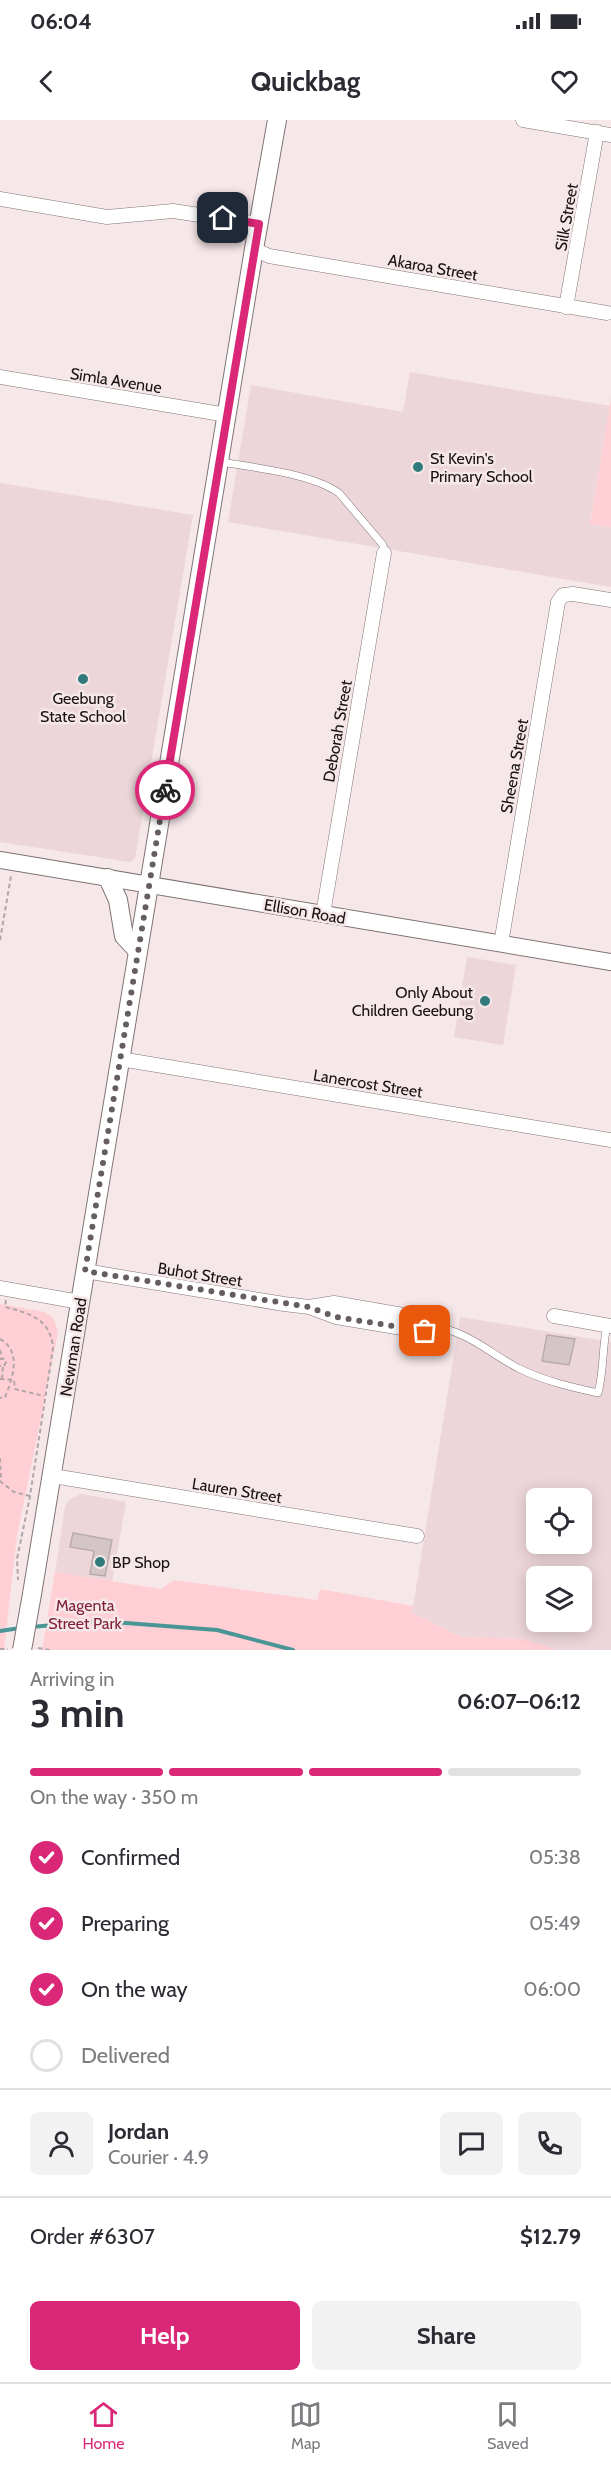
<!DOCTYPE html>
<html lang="en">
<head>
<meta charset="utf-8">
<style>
	body { margin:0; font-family:Cabin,sans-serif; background:#f2f2f3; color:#2b2b33; height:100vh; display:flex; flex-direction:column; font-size:22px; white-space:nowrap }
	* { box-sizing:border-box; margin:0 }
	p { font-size:20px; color:#7c7c81 }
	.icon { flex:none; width:33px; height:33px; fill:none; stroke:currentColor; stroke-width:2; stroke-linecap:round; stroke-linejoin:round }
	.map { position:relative; height:1530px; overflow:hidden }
	.details { display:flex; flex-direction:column; background:#fff; flex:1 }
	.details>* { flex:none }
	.fabs { position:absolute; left:526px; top:1368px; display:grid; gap:12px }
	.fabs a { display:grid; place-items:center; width:66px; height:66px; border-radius:9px; background:#fff; box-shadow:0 3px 15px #0003; font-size:30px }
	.pin { position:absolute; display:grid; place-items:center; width:51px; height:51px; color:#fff; margin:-26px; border-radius:12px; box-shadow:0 3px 9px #0006 }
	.courier { position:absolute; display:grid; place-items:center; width:60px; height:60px; margin:-30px; border:4px solid #db2777; border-radius:50%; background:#fff; color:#222; box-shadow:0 2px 8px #0007 }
	.head em { font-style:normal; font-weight:800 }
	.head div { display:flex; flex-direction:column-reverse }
	.head { display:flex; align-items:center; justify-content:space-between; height:102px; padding:0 30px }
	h1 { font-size:39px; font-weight:800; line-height:45px }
	.bar { display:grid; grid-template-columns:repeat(4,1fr); gap:9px 6px; align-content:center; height:72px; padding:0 30px }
	.bar i { height:8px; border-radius:4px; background:#e1e1e2 }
	.bar .current { background:#db2777 }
	.bar p { grid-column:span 4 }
	.line { display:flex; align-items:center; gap:15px; padding:0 30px; border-top:2px solid #e1e1e2 }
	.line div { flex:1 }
	.round { display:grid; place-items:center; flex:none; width:63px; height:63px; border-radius:9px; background:#f2f2f3 }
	ol { padding:0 30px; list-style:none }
	li { display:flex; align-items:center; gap:18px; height:66px }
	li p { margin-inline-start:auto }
	li .icon { padding:6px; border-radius:50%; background:#db2777; color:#fff; stroke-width:4 }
	li:last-child { color:#7c7c81 }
	li i { width:33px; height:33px; border:3px solid #e1e1e2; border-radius:50% }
	.cta { display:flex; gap:12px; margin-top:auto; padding:12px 30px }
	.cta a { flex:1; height:69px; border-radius:9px; background:#db2777; color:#fff; font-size:24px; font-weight:800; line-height:69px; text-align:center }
	.cta a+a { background:#f2f2f3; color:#2b2b33 }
	.status { display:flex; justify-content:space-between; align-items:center; height:42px; padding:0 30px; background:#fff; direction:ltr }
	.status svg { height:16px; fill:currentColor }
	header { display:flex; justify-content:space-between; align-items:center; height:78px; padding:0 30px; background:#fff; font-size:27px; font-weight:800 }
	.tab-bar { display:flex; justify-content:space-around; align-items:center; height:84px; border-top:2px solid #e1e1e2; background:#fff; font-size:16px; color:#7c7c81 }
	.tab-bar a { display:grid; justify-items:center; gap:3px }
	.tab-bar .current { color:#db2777 }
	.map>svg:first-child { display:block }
	.built { fill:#edd6d9; fill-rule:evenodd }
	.green { fill:#ffcfd5 }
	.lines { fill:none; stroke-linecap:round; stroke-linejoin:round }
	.stream { stroke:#4a9697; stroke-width:4 }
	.building { fill:#d4c6c7; stroke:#b9abac; stroke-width:1.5 }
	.service-casing { stroke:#807475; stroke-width:8 }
	.minor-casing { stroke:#807475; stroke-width:15 }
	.tertiary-casing { stroke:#807475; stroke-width:18 }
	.secondary-casing { stroke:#807475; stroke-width:20 }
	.path { stroke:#b2a6a8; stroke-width:2; stroke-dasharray:4.5 3; stroke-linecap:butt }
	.service { stroke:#fff; stroke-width:7 }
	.minor { stroke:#fff; stroke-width:14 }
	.tertiary { stroke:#fff; stroke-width:16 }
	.secondary { stroke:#fff; stroke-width:18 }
	.secondary-bridge-casing { stroke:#807475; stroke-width:20; stroke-linecap:butt }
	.secondary-bridge { stroke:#fff; stroke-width:18 }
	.done { stroke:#655d5e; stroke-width:6; stroke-dasharray:0 10.8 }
	.route { stroke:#db2777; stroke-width:8 }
	.poi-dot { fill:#327b7c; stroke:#f6e7e9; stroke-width:2 }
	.labels { text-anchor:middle; stroke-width:5; stroke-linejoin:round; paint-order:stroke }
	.street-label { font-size:16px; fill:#171213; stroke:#f6e7e9 }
	.poi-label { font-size:16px; fill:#171213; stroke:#f6e7e9; text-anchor:start }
	.park-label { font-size:16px; fill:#7f1f39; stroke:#f6e7e9 }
</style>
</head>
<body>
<div class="status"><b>06:04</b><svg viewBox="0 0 49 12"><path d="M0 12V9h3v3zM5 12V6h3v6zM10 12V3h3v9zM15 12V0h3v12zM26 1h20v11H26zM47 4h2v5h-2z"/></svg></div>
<header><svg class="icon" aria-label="back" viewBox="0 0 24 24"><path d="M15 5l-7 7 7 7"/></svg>Quickbag<svg class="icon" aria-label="heart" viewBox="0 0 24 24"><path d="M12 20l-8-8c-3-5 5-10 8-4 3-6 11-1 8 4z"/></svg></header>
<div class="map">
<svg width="611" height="1530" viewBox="0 0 611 1530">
	<rect width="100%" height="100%" fill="#f6e7e9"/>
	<g class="built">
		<polygon points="410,252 610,286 590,403 611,407 611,467 228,402 251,265 403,292"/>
		<polygon points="0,363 193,395 135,738 130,742 0,722"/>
		<polygon points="467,837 516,845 503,925 454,917"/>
		<path d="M460 1197 611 1222V1530H558L523 1519 461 1517 412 1493ZM537 1378H582V1424H537ZM537 1456H582V1502H537Z"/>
		<polygon points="81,1374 126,1382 112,1462 55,1452 65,1387 69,1380"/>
	</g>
	<g class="green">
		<polygon points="611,278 611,407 590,404"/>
		<polygon points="0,1184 45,1192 54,1199 58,1213 17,1416 4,1530 0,1530"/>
		<polygon points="55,1452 161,1469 174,1460 317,1480 320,1469 413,1486 412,1493 461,1517 523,1519 558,1530 42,1530"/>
	</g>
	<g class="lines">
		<g class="stream">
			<polyline points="31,1507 100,1501 217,1510 293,1530"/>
			<polyline points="0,1511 20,1508"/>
		</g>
	</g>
	<g class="building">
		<polygon points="547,1215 575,1219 569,1245 542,1241"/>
		<polygon points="73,1413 112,1420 105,1456 90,1454 94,1431 70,1427"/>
	</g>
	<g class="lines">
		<g class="service-casing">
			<g id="service">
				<path d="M220 342C253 347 312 354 339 373L383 425 384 433"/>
				<path d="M435 1206C471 1214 488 1232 518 1248 544 1261 571 1267 598 1273 604 1251 602 1228 607 1205"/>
			</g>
		</g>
		<g class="minor-casing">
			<g id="minor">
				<polyline points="523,0 611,15"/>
				<polyline points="0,79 107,97 173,91 259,104"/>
				<polyline points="254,129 269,136 607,193"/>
				<polyline points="566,187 597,12"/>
				<polyline points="0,257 227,295"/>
				<polyline points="323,794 384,433"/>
				<polyline points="501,824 558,482 563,475 573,474 611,480"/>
				<polyline points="120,939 611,1020"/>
				<polyline points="85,1151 284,1184 309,1187 334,1183 432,1200 435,1206 430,1211 420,1211 336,1197 309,1187"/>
				<polyline points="0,1168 80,1182"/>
				<polyline points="554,1196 611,1206"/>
				<polyline points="53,1356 417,1416"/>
			</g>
		</g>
		<g class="tertiary-casing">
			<polyline id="tertiary" points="0,740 611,842"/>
		</g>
		<g class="secondary-casing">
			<g id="secondary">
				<polyline points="108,758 118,780 124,816 138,831"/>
				<polyline points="32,1474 254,129 277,0"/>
			</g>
		</g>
		<g class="path">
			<polyline points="0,820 11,756"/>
			<path d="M6 1180 5 1187C29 1193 51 1199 53 1228L30 1376 17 1439 18 1460"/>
			<path d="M0 1219C22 1231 13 1258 5 1277L0 1278"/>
			<polyline points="0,1230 2,1238"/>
			<polyline points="0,1239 4,1239 6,1242 4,1246 0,1246"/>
			<polyline points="0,1259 14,1260 15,1269 44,1276"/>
			<polyline points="2,1259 3,1247"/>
			<polyline points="0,1338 1,1362 14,1372 30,1376"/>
			<polyline points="38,1528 50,1530"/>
			<polyline points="0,1529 8,1529"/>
		</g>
		<use href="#service" class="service"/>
		<use href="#minor" class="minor"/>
		<use href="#tertiary" class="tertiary"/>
		<use href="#secondary" class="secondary"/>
		<g class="secondary-bridge-casing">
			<polyline id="secondary-bridge" points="22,1530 32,1474"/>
		</g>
		<use href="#secondary-bridge" class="secondary-bridge"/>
	</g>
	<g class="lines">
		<polyline class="done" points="165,670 85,1151 309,1187 336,1197 425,1211"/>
		<polyline class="route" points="165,670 259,104 223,98"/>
	</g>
	<g class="poi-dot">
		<circle cx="418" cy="347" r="6"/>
		<circle cx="83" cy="559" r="6"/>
		<circle cx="485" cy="881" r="6"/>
		<circle cx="100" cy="1442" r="6"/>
	</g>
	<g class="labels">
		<g class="street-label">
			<text transform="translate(566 97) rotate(-80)" y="6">Silk Street</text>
			<text transform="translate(433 147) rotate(10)" y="6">Akaroa Street</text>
			<text transform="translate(116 260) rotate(9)" y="6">Simla Avenue</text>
			<text transform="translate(337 611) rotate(-80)" y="6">Deborah Street</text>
			<text transform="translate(514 646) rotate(-80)" y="6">Sheena Street</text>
			<text transform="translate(305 791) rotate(10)" y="6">Ellison Road</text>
			<text transform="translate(368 963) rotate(9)" y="6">Lanercost Street</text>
			<text transform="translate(200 1154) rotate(9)" y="6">Buhot Street</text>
			<text transform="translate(73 1227) rotate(-81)" y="6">Newman Road</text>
			<text transform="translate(237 1370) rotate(9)" y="6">Lauren Street</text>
		</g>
		<g class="poi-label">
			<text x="430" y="344">St Kevin's<tspan x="430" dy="18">Primary School</tspan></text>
			<text x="83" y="584" text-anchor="middle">Geebung<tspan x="83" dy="18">State School</tspan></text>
			<text x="473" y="878" text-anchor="end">Only About<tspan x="473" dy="18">Children Geebung</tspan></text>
			<text x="112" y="1448">BP Shop</text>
		</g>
		<g class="park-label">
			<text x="85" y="1491">Magenta<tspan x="85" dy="18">Street Park</tspan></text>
		</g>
	</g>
</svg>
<div class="fabs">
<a><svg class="icon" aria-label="locate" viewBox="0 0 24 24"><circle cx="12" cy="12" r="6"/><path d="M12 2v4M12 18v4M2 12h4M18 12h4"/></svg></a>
<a><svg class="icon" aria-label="layers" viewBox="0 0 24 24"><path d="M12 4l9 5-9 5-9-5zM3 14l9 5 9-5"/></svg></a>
</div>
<div class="pin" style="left:425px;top:1211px;background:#ea580c"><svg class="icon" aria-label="bag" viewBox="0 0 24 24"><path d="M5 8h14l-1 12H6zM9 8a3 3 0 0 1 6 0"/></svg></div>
<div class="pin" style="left:223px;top:98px;background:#1f2937"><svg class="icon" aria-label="home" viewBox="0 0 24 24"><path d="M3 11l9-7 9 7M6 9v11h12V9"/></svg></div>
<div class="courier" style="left:165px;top:670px"><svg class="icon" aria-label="bike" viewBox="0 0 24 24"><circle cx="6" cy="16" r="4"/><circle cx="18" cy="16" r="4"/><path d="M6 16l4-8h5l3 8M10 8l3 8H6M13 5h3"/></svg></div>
</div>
<section class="details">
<div class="head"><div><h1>3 min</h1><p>Arriving in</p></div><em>06:07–06:12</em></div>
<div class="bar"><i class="current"></i><i class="current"></i><i class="current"></i><i></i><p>On the way · 350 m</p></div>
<ol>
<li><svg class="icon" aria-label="check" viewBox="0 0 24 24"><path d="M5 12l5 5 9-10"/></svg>Confirmed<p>05:38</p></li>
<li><svg class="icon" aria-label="check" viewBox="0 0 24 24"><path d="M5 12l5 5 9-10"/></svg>Preparing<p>05:49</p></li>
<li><svg class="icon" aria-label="check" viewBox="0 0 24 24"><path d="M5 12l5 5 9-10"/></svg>On the way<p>06:00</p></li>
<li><i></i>Delivered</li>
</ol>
<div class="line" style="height:108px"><a class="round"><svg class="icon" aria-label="person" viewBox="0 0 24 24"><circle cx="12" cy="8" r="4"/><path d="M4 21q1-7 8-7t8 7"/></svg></a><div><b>Jordan</b><p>Courier · 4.9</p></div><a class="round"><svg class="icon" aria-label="chat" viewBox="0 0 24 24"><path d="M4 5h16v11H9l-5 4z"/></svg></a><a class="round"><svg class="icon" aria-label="phone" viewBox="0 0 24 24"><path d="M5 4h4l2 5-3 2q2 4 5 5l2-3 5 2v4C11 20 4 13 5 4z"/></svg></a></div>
<div class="line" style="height:78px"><div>Order #6307</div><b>$12.79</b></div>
<div class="cta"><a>Help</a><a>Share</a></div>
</section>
<nav class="tab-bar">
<a class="current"><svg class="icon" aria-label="home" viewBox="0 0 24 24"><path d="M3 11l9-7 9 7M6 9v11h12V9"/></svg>Home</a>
<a><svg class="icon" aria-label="map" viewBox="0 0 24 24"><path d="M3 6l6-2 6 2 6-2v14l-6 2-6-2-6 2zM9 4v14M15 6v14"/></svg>Map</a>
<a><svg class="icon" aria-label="saved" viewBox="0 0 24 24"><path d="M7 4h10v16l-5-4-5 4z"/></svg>Saved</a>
</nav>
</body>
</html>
